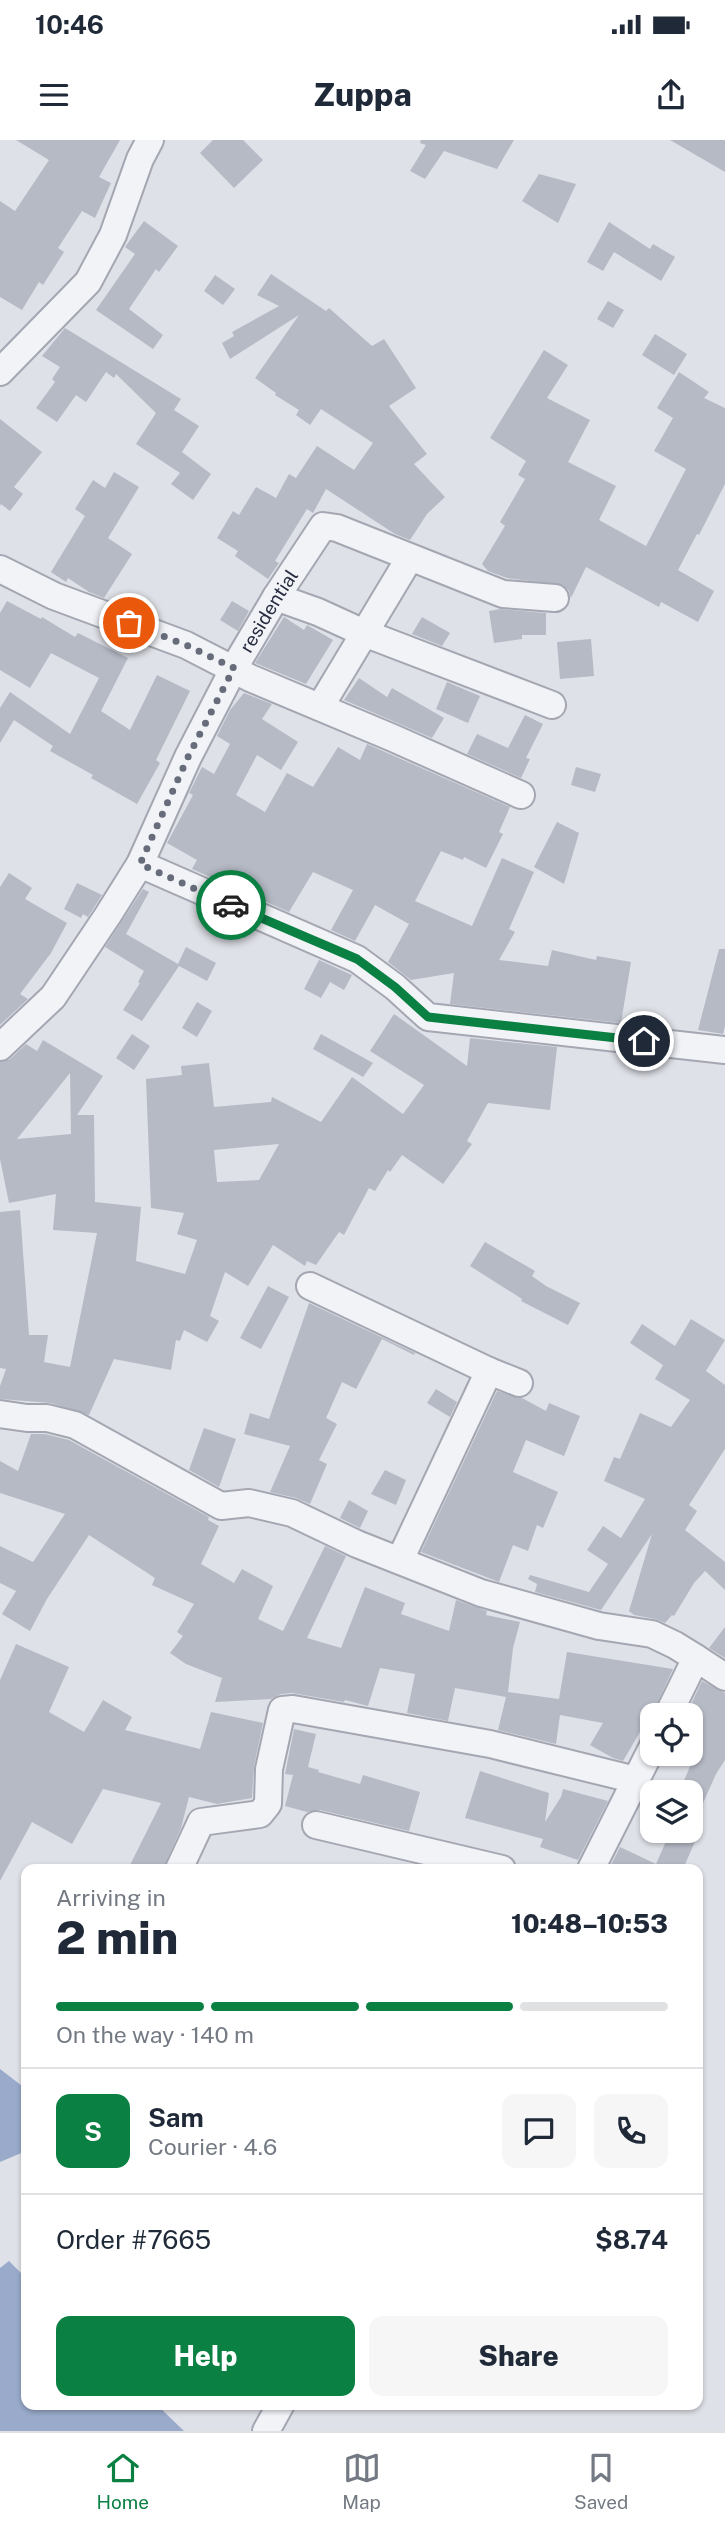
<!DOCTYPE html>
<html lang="en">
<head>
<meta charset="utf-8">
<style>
	body { margin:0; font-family:"Public Sans",sans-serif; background:#f6f6f7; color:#1f2937; height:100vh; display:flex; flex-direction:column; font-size:26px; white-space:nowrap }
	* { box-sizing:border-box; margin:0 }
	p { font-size:23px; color:#747a83 }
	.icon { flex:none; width:38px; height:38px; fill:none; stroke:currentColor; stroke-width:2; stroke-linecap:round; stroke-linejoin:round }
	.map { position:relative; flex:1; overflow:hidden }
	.drawer { position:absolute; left:21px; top:1724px; width:682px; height:546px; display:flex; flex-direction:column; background:#fff; border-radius:14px; box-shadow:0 2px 5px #0004 }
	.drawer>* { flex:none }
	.buttons { position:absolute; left:640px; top:1563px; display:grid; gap:14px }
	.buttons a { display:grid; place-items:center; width:63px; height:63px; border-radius:14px; background:#fff; box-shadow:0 2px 5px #0004; font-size:35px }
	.pin { position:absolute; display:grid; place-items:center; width:60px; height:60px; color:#fff; margin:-30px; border:4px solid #fff; border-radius:50%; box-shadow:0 2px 7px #0007 }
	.courier { position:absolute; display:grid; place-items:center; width:70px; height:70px; margin:-35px; border:5px solid #0b8043; border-radius:50%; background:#fff; color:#222; box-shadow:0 2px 9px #0007 }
	.headline em { font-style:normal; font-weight:800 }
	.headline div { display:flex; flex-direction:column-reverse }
	.headline { display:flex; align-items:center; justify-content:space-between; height:119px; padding:0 35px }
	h1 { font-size:46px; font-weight:800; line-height:52px }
	.bar { display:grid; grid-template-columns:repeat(4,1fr); gap:10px 7px; align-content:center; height:84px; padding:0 35px }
	.bar i { height:9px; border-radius:5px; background:#e0e1e3 }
	.bar .current { background:#0b8043 }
	.bar p { grid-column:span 4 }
	.line { display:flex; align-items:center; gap:18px; padding:0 35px; border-top:2px solid #e0e1e3 }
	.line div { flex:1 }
	.round { display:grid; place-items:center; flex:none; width:74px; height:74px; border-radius:14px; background:#f6f6f7 }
	.action { display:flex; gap:14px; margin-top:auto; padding:14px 35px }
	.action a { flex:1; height:80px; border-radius:14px; background:#0b8043; color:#fff; font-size:28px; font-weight:800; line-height:80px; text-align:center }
	.action a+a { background:#f6f6f7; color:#1f2937 }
	.status { display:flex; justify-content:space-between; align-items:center; height:49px; padding:0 35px; background:#fff; direction:ltr }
	.status svg { height:19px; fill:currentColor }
	header { display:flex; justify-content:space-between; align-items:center; height:91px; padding:0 35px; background:#fff; font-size:32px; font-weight:800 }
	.tabs { display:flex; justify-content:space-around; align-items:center; height:98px; border-top:2px solid #e0e1e3; background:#fff; font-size:19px; color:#747a83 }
	.tabs a { display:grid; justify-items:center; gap:4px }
	.tabs .current { color:#0b8043 }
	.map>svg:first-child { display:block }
	.water { fill:#99aaca }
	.building { fill:#b6bac5; fill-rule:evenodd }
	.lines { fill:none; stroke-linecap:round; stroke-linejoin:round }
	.minor-casing { stroke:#a4a7b2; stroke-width:30 }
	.minor { stroke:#f1f3f7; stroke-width:26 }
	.done { stroke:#676c7b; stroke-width:7; stroke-dasharray:0 12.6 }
	.route { stroke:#0b8043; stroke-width:9 }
	.labels { text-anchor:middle; stroke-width:7; stroke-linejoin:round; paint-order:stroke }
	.street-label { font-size:19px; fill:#272d40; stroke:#eef0f6 }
</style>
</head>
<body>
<div class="status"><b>10:46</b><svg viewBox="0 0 49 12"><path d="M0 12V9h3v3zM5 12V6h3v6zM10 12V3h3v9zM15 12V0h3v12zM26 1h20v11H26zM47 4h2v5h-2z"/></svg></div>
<header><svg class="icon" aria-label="menu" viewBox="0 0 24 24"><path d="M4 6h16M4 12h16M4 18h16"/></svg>Zuppa<svg class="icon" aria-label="share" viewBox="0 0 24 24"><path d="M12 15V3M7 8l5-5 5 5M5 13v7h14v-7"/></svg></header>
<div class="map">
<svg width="725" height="2291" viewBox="0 0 725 2291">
	<rect width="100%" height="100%" fill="#dfe1e8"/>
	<g class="water">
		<polygon points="0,1929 26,1949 26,2011 0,2022"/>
		<polygon points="9,2121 26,2138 26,2264 157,2265 184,2291 0,2291 0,2128"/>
	</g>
	<g class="building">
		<polygon points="16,0 120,0 99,37 111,43 95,78 82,71 58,108 64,112 43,145 39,142 22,170 0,157 0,61 15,71 49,20"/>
		<polygon points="213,0 243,0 263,20 234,48 200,13"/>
		<polygon points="421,0 514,0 497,29 444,11 425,39 410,31 426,5 420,3"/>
		<polygon points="670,0 725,0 725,32"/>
		<polygon points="539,34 576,44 558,83 522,61"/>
		<polygon points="144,81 178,106 159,132 156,129 129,169 163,195 153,209 96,170 135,114 125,107"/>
		<polygon points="609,82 650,109 653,104 675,117 661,141 614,112 603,131 587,122"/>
		<polygon points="271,134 326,171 329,168 372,206 384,199 416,248 389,266 427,314 414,324 445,357 427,374 410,400 395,394 326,349 313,373 307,369 275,421 279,423 268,439 235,416 238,411 217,398 233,371 239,375 256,347 276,358 289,334 296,338 317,306 354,330 373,303 321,269 310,285 296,275 299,270 275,255 276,253 255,238 299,175 230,219 222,203 234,196 232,192 279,166 257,155"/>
		<polygon points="215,135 235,149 223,165 204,151"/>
		<polygon points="608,161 624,170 613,188 597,179"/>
		<polygon points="65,188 181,259 174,270 199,286 182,312 211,334 193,360 171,344 180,333 136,304 156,273 116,234 114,238 106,232 86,262 76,255 57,282 36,268 55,242 52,239 60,227 42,216"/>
		<polygon points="655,194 687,214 674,235 642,215"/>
		<polygon points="544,210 568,225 547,258 590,280 568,322 616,346 599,380 646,406 686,329 654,311 673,278 657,268 679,232 709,252 704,258 725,268 725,344 699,395 697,394 678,430 714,451 698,482 661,462 659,467 586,427 571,458 569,451 563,445 507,438 488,431 482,424 505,386 500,382 525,339 518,335 526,321 490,298"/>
		<polygon points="0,279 42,312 14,347 23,354 10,371 1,364 0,366"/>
		<polygon points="114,332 139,347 108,398 132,414 104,458 89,452 68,438 66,442 51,432 85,376 75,369 93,340 105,348"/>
		<polygon points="7,461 41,479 42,477 75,497 78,493 128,518 101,571 130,590 157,535 190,551 156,620 160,623 137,664 91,638 93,635 50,611 53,606 14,580 0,603 0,568 10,552 70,594 99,538 51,513 30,548 0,530 0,473"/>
		<polygon points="232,461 249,471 238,491 220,480"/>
		<polygon points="500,469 546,473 546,495 522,495 522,499 494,503 489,471"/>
		<polygon points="284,477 304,490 307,485 333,500 306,544 255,523"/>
		<polygon points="422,477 450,493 442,506 412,494"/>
		<polygon points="591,499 594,536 560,539 557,502"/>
		<polygon points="359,538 387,557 392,548 444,578 432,598 344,560"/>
		<polygon points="447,542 480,556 468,583 436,569"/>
		<polygon points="244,553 272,564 262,579 298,602 281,630 257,615 236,655 265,672 287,633 313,647 338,607 360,620 367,604 510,667 499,692 503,694 486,728 464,717 463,720 441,711 415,761 472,786 502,718 534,732 509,789 515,792 499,820 548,826 552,810 596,820 597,816 631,822 621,883 450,864 454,833 411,840 388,822 409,784 375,765 355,801 331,790 353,750 313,732 289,772 192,729 197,720 167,703 193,655 189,653 202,627 214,634 230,604 217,596 230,570"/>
		<polygon points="525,575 543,584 526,618 530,619 521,638 467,614 477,594 508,608"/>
		<polygon points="576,627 601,634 595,652 571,645"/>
		<polygon points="557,682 579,693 564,744 534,727"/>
		<polygon points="9,733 32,748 25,759 67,783 51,813 20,854 28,859 0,885 0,747"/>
		<polygon points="77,743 102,755 88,777 83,774 81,778 64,769"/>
		<polygon points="143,749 149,752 126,794 178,824 186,807 216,823 207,841 179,826 142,881 123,870 140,843 138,842 144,831 105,807"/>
		<polygon points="719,809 725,809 725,886 723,894 698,890"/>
		<polygon points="319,820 352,835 344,850 330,842 321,858 304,849"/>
		<polygon points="197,862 212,871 197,897 182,888"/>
		<path d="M394 874 467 926 470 898 557 907 550 970 488 963 467 1001 472 1004 443 1044 402 1015 390 1032 388 1030 375 1051 369 1048 344 1095 339 1092 316 1125 307 1121 305 1126 273 1105 248 1146 225 1132 210 1176 219 1181 207 1202 184 1190 180 1201 176 1200 171 1230 114 1219 89 1275 51 1263 0 1259V1246L6 1229 0 1228V1072L20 1070 29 1195H48L44 1222 70 1227 97 1093 53 1090 56 1054 9 1063 0 1019V922L10 919 26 904 37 911 43 900 103 936 77 975H94L95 1062 141 1067 136 1121 185 1134 197 1100 177 1094 184 1073 151 1068 146 939 182 935 181 926 209 923 214 967 271 962 272 957 321 982 352 937 403 974 424 945 370 911ZM70 933 71 994 17 999ZM279 1004 259 1040 217 1042 214 1010Z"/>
		<polygon points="132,894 150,906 134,930 116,918"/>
		<polygon points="321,894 373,923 363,937 313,909"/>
		<polygon points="485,1102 535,1131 532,1136 546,1146 580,1163 568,1185 521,1161 522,1159 470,1126"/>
		<polygon points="268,1146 289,1157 261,1209 240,1198"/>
		<polygon points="309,1163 415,1213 414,1215 382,1199 356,1249 342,1242 326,1278 337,1284 319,1320 327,1324 310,1364 296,1358 270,1352 290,1306 244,1294 250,1273 269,1279"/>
		<polygon points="691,1179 725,1200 706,1231 725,1245 725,1309 689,1365 697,1371 685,1390 725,1422 725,1450 705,1431 694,1443 674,1476 672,1475 665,1483 655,1479 634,1475 629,1471 652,1394 601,1470 535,1452 537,1444 528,1439 530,1435 589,1452 608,1424 587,1410 603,1386 621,1398 645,1359 604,1341 614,1317 620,1319 640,1273 671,1287 690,1260 655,1239 663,1225 630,1203 642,1184 675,1206"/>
		<polygon points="436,1249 457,1262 450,1277 427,1263"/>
		<polygon points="497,1251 522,1258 546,1271 549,1263 580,1276 564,1316 526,1300 513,1332 558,1352 543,1388 537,1385 528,1411 513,1405 499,1442 421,1412"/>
		<polygon points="204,1288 236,1299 219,1347 189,1330"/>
		<polygon points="31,1294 45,1294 69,1300 209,1377 208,1380 219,1386 201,1424 234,1443 242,1429 273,1446 258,1479 283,1491 325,1406 346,1416 307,1498 341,1508 365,1447 405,1463 401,1474 449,1491 456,1460 487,1471 486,1475 520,1482 513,1508 508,1552 559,1559 567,1512 673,1529 652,1575 650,1575 623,1621 613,1618 590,1605 603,1583 560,1575 556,1604 498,1590 506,1557 455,1548 448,1581 407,1573 415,1534 380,1528 368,1566 345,1560 344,1562 292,1553 281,1554 271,1559 215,1562 222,1538 186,1524 170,1513 183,1496 177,1492 194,1464 152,1445 155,1438 89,1395 47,1459 30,1491 2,1474 16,1451 0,1443 0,1406 33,1422 65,1374 0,1353 0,1321 18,1331"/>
		<polygon points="385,1330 406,1340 396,1365 371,1354"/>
		<polygon points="349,1360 368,1371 360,1388 340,1378"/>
		<polygon points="725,1487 725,1518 709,1508"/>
		<polygon points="16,1504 69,1527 49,1572 84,1592 103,1560 132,1577 125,1590 200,1609 211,1572 263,1583 254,1626 252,1658 217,1664 189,1657 181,1688 163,1729 128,1729 161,1663 103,1649 72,1704 32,1682 0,1741 0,1540"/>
		<polygon points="702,1541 725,1553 725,1620 716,1634 691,1690 700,1690 683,1729 609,1729 620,1707 656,1724 671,1690 691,1690 691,1652 679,1652 692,1622 691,1575 686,1575"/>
		<polygon points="294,1589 316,1594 308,1627 319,1630 318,1632 360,1644 363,1635 420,1652 409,1691 320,1670 307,1672 285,1666 293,1635 285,1634"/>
		<polygon points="480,1631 549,1653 545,1682 561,1657 563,1649 608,1661 578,1720 540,1707 543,1699 465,1678"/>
	</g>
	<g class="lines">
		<g class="minor-casing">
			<g id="minor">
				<polyline points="0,232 88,142 113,95 140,19 150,0"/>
				<polyline points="0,429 54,456 186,505 250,538 393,598 521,655"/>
				<polyline points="276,457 318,472 364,493 552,565"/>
				<polyline points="320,567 409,419"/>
				<polyline points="140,724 357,819 395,847 428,877 725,910"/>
				<path id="s1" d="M0 907 53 857 108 775 140 724 188 617 234 528 276 457 323 386 337 388 503 454 555 458"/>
				<polyline points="310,1146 489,1231 519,1243"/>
				<polyline points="0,1274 27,1278 47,1278 75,1285 221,1366 249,1363 292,1373 357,1404 481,1453 599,1486 652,1494 675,1505 696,1518 668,1575"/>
				<polyline points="400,1420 489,1231"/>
				<polyline points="696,1518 725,1537"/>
				<polyline points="316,1685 502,1729"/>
				<polyline points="179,1729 201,1682 260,1674 268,1664 269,1629 282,1570 293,1569 490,1604 636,1640"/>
				<polyline points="591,1729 653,1606"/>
				<polyline points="266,2291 281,2264"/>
			</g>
		</g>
		<use href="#minor" class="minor"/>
	</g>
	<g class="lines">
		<polyline class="done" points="129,483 186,505 234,528 188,617 140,724 231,765"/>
		<polyline class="route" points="231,765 357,819 395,847 428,877 644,901"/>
	</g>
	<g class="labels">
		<g class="street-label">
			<text dy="7" stroke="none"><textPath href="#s1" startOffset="516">residential</textPath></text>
		</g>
	</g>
</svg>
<div class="buttons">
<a><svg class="icon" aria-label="locate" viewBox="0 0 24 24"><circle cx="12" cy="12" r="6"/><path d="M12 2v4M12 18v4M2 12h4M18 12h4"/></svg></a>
<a><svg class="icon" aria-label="layers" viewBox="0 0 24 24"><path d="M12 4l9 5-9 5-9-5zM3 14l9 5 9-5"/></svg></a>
</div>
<div class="pin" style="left:129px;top:483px;background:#ea580c"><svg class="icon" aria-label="bag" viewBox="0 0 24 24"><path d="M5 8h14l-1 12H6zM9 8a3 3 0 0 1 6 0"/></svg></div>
<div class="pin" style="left:644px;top:901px;background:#1f2937"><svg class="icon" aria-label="home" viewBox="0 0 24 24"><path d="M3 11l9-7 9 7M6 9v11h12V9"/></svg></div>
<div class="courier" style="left:231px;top:765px"><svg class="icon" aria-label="car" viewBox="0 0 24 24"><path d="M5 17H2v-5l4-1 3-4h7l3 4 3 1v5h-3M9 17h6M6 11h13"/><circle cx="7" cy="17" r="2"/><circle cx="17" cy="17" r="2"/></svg></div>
<section class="drawer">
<div class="headline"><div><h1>2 min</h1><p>Arriving in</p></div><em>10:48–10:53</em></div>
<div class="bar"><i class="current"></i><i class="current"></i><i class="current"></i><i></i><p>On the way · 140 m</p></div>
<div class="line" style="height:126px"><b class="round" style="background:#0b8043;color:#fff">S</b><div><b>Sam</b><p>Courier · 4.6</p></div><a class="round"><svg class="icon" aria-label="chat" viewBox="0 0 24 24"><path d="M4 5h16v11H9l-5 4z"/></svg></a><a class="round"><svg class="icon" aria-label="phone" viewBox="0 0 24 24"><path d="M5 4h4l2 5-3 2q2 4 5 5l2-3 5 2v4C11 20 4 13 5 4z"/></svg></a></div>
<div class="line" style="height:91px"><div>Order #7665</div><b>$8.74</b></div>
<div class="action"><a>Help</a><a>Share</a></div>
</section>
</div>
<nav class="tabs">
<a class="current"><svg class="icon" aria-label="home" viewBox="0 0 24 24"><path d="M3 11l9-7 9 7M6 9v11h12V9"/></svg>Home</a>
<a><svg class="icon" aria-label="map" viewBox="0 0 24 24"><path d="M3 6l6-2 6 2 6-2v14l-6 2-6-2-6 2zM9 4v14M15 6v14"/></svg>Map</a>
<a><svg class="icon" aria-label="saved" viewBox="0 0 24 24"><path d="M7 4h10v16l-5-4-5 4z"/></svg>Saved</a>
</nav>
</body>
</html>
